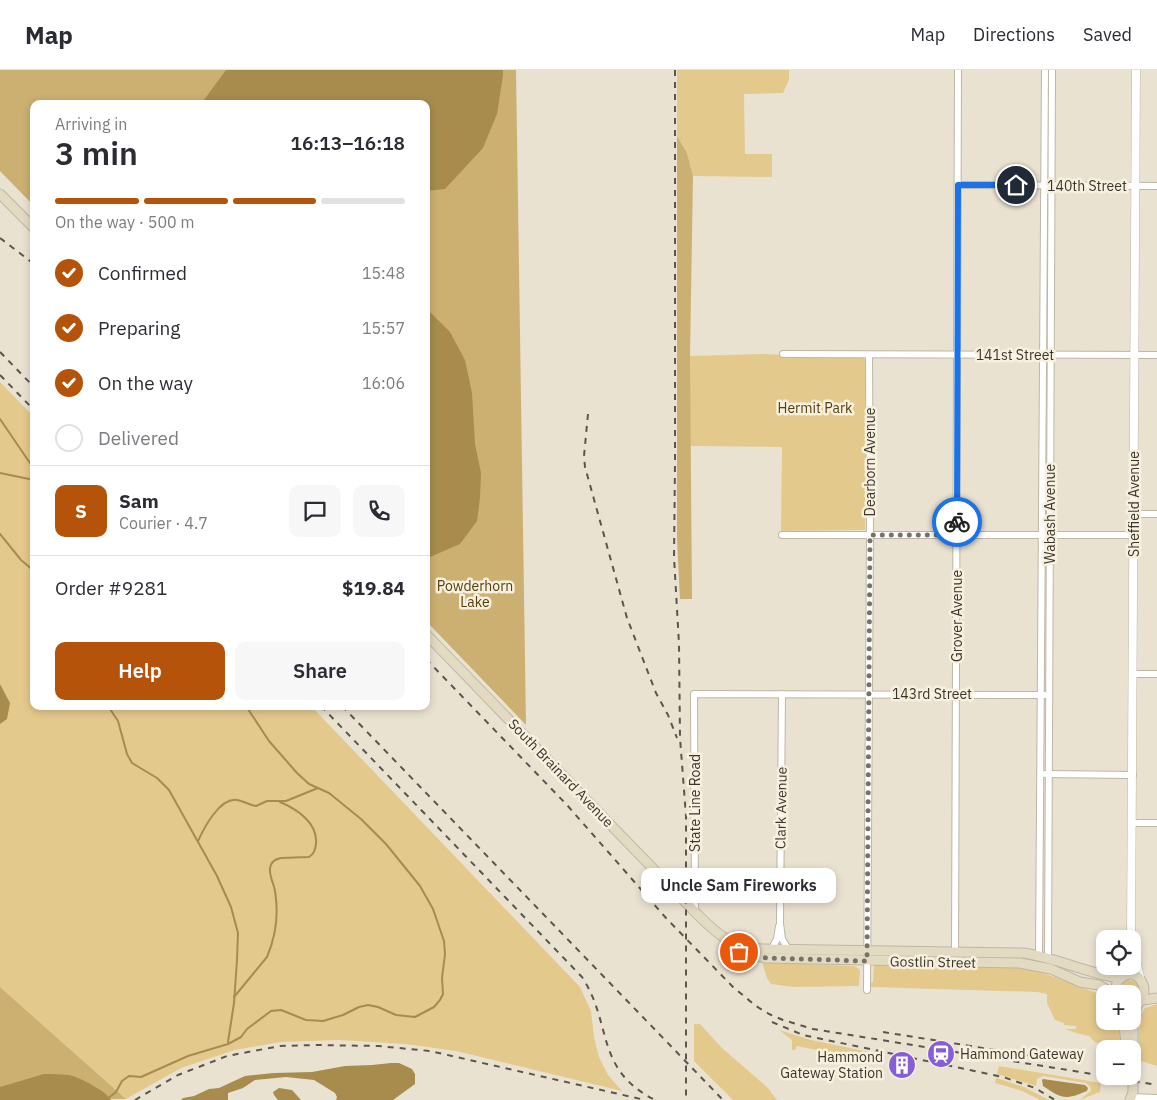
<!DOCTYPE html>
<html lang="en">
<head>
<meta charset="utf-8">
<style>
	body { margin:0; font-family:"IBM Plex Sans",sans-serif; background:#f7f7f7; color:#2b2b33; height:100vh; display:flex; flex-direction:column; font-size:19px; white-space:nowrap }
	* { box-sizing:border-box; margin:0 }
	p { font-size:16px; color:#7c7c81 }
	.icon { flex:none; width:28px; height:28px; fill:none; stroke:currentColor; stroke-width:2; stroke-linecap:round; stroke-linejoin:round }
	.map { position:relative; flex:1; overflow:hidden }
	.drawer { position:absolute; left:30px; top:30px; width:400px; height:610px; display:flex; flex-direction:column; background:#fff; border-radius:10px; box-shadow:0 2px 8px #0003 }
	.drawer>* { flex:none }
	.controls { position:absolute; left:1096px; top:860px; display:grid; gap:10px }
	.controls a { display:grid; place-items:center; width:45px; height:45px; border-radius:10px; background:#fff; box-shadow:0 2px 8px #0003; font-size:25px }
	.pin { position:absolute; display:grid; place-items:center; width:42px; height:42px; color:#fff; margin:-21px; border:2px solid #fff; border-radius:50%; box-shadow:0 1px 5px #0007 }
	.courier { position:absolute; display:grid; place-items:center; width:50px; height:50px; margin:-25px; border:4px solid #1a73e8; border-radius:50%; background:#fff; color:#222; box-shadow:0 1px 6px #0007 }
	.bubble { position:absolute; height:35px; border-radius:10px; background:#fff; box-shadow:0 2px 8px #0003; font-size:16px; font-weight:600; line-height:35px; text-align:center }
	.headline em { font-style:normal; font-weight:600 }
	.headline div { display:flex; flex-direction:column-reverse }
	.headline { display:flex; align-items:center; justify-content:space-between; height:85px; padding:0 25px }
	h1 { font-size:32px; font-weight:600; line-height:38px }
	.bar { display:grid; grid-template-columns:repeat(4,1fr); gap:8px 5px; align-content:center; height:60px; padding:0 25px }
	.bar i { height:6px; border-radius:4px; background:#e1e1e2 }
	.bar .selected { background:#b45309 }
	.bar p { grid-column:span 4 }
	.line { display:flex; align-items:center; gap:12px; padding:0 25px; border-top:1px solid #e1e1e2 }
	.line div { flex:1 }
	.round { display:grid; place-items:center; flex:none; width:52px; height:52px; border-radius:10px; background:#f7f7f7 }
	ol { padding:0 25px; list-style:none }
	li { display:flex; align-items:center; gap:15px; height:55px }
	li p { margin-inline-start:auto }
	li .icon { padding:5px; border-radius:50%; background:#b45309; color:#fff; stroke-width:4 }
	li:last-child { color:#7c7c81 }
	li i { width:28px; height:28px; border:2px solid #e1e1e2; border-radius:50% }
	.cta { display:flex; gap:10px; margin-top:auto; padding:10px 25px }
	.cta a { flex:1; height:58px; border-radius:10px; background:#b45309; color:#fff; font-size:20px; font-weight:600; line-height:58px; text-align:center }
	.cta a+a { background:#f7f7f7; color:#2b2b33 }
	header { display:flex; align-items:center; gap:30px; box-sizing:border-box; height:70px; padding:0 25px; background:#fff; border-bottom:1px solid #e1e1e2 }
	header strong { font-size:24px }
	nav { display:flex; gap:28px; margin-inline-start:auto; font-size:18px }
	.map>svg:first-child { display:block }
	.green { fill:#e4c98d }
	.forest { fill:#ccb072 }
	.water { fill:#a78c4e }
	.lines { fill:none; stroke-linecap:round; stroke-linejoin:round }
	.stream { stroke:#a78c4e; stroke-width:2 }
	.minor-casing { stroke:#beb6a6; stroke-width:8 }
	.tertiary-casing { stroke:#beb6a6; stroke-width:9 }
	.secondary-casing { stroke:#beb6a6; stroke-width:11 }
	.minor { stroke:#fff; stroke-width:6 }
	.tertiary { stroke:#fff; stroke-width:8 }
	.secondary { stroke:#e3dac2; stroke-width:9 }
	.rail { stroke:#5a564d; stroke-width:2; stroke-dasharray:6 6; stroke-linecap:butt }
	.done { stroke:#777268; stroke-width:5; stroke-dasharray:0 9 }
	.route { stroke:#1a73e8; stroke-width:6 }
	.labels { text-anchor:middle; stroke-width:5; stroke-linejoin:round; paint-order:stroke }
	.street-label { font-size:14px; fill:#39362f; stroke:#f8f0de }
	.park-label { font-size:14px; fill:#54400e; stroke:#f8f0de }
	.poi-label { font-size:14px; fill:#39362f; stroke:#f8f0de; text-anchor:start }
</style>
</head>
<body>
<header>
<strong>Map</strong>
<nav><a>Map</a><a>Directions</a><a>Saved</a></nav>
</header>
<div class="map">
<svg width="1157" height="1030" viewBox="0 0 1157 1030">
	<rect width="100%" height="100%" fill="#eae2d1"/>
	<g class="green">
		<polygon points="677,0 789,0 789,10 783,23 744,24 745,84 772,84 772,107 693,106 687,83 677,66"/>
		<polygon points="763,284 863,288 866,290 865,460 781,461 782,377 690,376 690,286"/>
		<polygon points="0,312 34,347 34,636 311,636 580,917 591,941 594,967 599,987 608,1005 622,1021 456,981 405,974 339,970 281,972 235,980 181,998 126,1029 0,917"/>
		<polygon points="762,892 855,896 860,900 859,916 793,917 771,914 767,908"/>
		<polygon points="879,894 1018,898 1034,900 1049,905 1097,923 1105,930 1105,951 1117,951 1121,975 1109,976 1107,979 1094,971 1089,966 1076,963 1065,959 1076,959 1076,956 1064,955 1064,953 1055,950 1047,933 1047,924 1037,922 871,917 871,913 873,912 874,896"/>
		<path d="M1127 910 1137 911 1140 916 1139 925 1133 929 1132 924H1122C1120 918 1122 913 1127 910Z"/>
		<polygon points="1157,934 1157,996 1138,990 1140,945 1145,938"/>
		<polygon points="694,954 700,954 722,978 768,1018 777,1030 733,1030 694,991"/>
		<polygon points="779,960 811,970 884,985 882,994 797,976 795,980 792,980 792,970"/>
		<polygon points="999,996 1101,1013 1100,1022 1079,1030 1091,1021 1090,1017 1086,1013 1043,1006 1037,1009 1036,1016 997,1004"/>
		<polygon points="996,1008 1024,1017 1049,1030 1040,1030 1022,1021 995,1013"/>
	</g>
	<g class="forest">
		<polygon points="0,0 516,0 526,655 426,551 426,34 34,34 34,136 0,101"/>
		<polygon points="677,66 687,83 693,106 690,286 692,529 680,529 677,469"/>
		<polygon points="0,917 126,1029 0,1030"/>
	</g>
	<g class="water">
		<polygon points="226,0 503,0 503,5 497,44 483,78 445,119 426,121 426,34 201,34"/>
		<polygon points="426,238 450,262 465,290 472,323 475,374 481,403 480,428 477,451 460,474 430,487 426,486"/>
		<polygon points="0,614 10,633 7,649 0,654"/>
		<polygon points="391,993 399,993 412,999 415,1004 415,1014 393,1030 336,1030 337,1027 335,1023 314,1010 286,1007 255,1010 243,1018 228,1023 228,1030 181,1030 183,1028 194,1026 209,1019 219,1018 245,1006 274,1003 312,1002 345,996 372,995"/>
		<path d="M44 1004C52 1004 61 1004 69 1005 79 1007 106 1021 111 1030H0V1017Z"/>
		<path d="M1043 1009 1085 1015 1088 1018 1087 1021C1066 1030 1062 1029 1043 1016L1042 1010Z"/>
		<polygon points="279,1018 292,1020 301,1030 278,1030 274,1025 273,1022"/>
	</g>
	<g class="lines">
		<g class="stream">
			<polyline points="0,349 34,399"/>
			<polyline points="0,403 34,410"/>
			<polyline points="0,464 21,490 34,501"/>
			<polyline points="108,636 118,651 127,684 132,693 157,708 169,720 217,806 231,837 238,863 237,890 234,933 228,972"/>
			<path d="M198 771C204 758 220 727 237 730 244 731 249 735 256 736L267 731H286L318 718"/>
			<path d="M234 927 267 887C276 866 279 845 275 821 274 814 269 806 270 798 271 792 275 789 281 788L309 787C314 784 315 780 316 774 318 753 297 739 280 732"/>
			<polyline points="106,1030 116,1022 122,1011 129,1006 141,1007 188,986 228,974 241,967 247,959 271,941 281,940 306,950 323,951 343,945 359,937 368,935 378,937 396,945 415,947 434,937 440,930 443,924 442,908 445,884 444,871 433,839 420,816 386,774 361,749 329,723 309,714 297,703 269,671 246,636"/>
		</g>
		<g class="minor-casing">
			<g id="minor">
				<polyline points="958,115 1157,116"/>
				<polyline points="783,284 1157,285"/>
				<polyline points="1134,444 1157,444"/>
				<polyline points="782,465 1133,465"/>
				<polyline points="1133,604 1157,604"/>
				<polyline points="782,624 780,853 782,869 789,880"/>
				<polyline points="1045,704 1133,705"/>
				<polyline points="1132,753 1157,753"/>
				<polyline points="695,842 694,624 1045,625"/>
				<polyline points="771,880 777,869 779,856"/>
				<polyline points="955,881 958,0"/>
				<polyline points="1039,885 1045,0"/>
				<polyline points="1048,888 1052,0"/>
				<polyline points="867,920 870,465 869,285"/>
				<polyline points="1130,1027 1157,1028"/>
			</g>
		</g>
		<g class="tertiary-casing">
			<g id="tertiary">
				<polyline points="1131,869 1136,0"/>
				<polyline points="1132,881 1134,882 1140,907"/>
			</g>
		</g>
		<g class="secondary-casing">
			<g id="secondary">
				<polyline points="0,124 34,158"/>
				<path d="M426 564 695 842C717 864 729 876 761 879L1024 883C1057 888 1086 903 1119 908"/>
				<polyline points="733,878 739,882 766,888 1020,893 1051,899 1080,912 1099,915 1114,924"/>
				<path d="M1115 924 1117 912C1137 887 1157 927 1133 936"/>
				<polyline points="1143,930 1157,928"/>
				<polyline points="1123,951 1127,979"/>
				<polyline points="1130,1030 1133,1022 1133,948 1138,934"/>
			</g>
		</g>
		<use href="#minor" class="minor"/>
		<use href="#tertiary" class="tertiary"/>
		<use href="#secondary" class="secondary"/>
		<g class="rail">
			<polyline points="675,0 675,394 674,487 679,574 680,668 686,746 686,1030"/>
			<polyline points="0,168 34,194"/>
			<polyline points="0,282 34,317"/>
			<polyline points="0,305 34,340"/>
			<polyline points="588,344 584,386 585,397 627,548 656,623 668,645 677,668"/>
			<polyline points="426,589 567,735 666,848 733,917 756,936 769,944 783,950 813,959 1105,1006"/>
			<path d="M321 636 582 907C613 954 594 999 655 1030"/>
			<polyline points="342,636 723,1030"/>
			<polyline points="772,952 803,965 1003,1007 1035,1018 1055,1030"/>
			<polyline points="883,962 1058,990"/>
			<polyline points="1099,1005 1118,1009"/>
			<polyline points="1110,1007 1157,1015"/>
			<polyline points="135,1030 178,1005 227,986 280,976 316,975 378,976 430,981 645,1030"/>
		</g>
	</g>
	<g class="lines">
		<polyline class="done" points="739,882 766,888 867,891 870,465 957,465 957,452"/>
		<polyline class="route" points="957,452 958,115 1016,115"/>
	</g>
	<defs>
		<g id="station-disc" transform="scale(1.4375)"><circle r="9.5" fill="#875ed8" stroke="#f8f0de"/><path d="M-3-6H3Q5-6 5-4V2Q5 4 3 4L4.5 6H3L1.5 4h-3L-3 6H-4.5L-3 4Q-5 4-5 2V-4Q-5-6-3-6ZM-3.5-4v3h7v-3ZM-3.5 1v1.5H-2V1ZM2 1v1.5H3.5V1Z" fill="#fff"/></g>
		<g id="building-disc" transform="scale(1.4375)"><circle r="9.5" fill="#875ed8" stroke="#f8f0de"/><path d="M-4-6H4V6H1V3H-1V6H-4ZM-2.5-4.3h1.7v1.8h-1.7ZM.8-4.3h1.7v1.8H.8ZM-2.5-1h1.7V.8h-1.7ZM.8-1h1.7V.8H.8Z" fill="#fff"/></g>
	</defs>
	<g fill-rule="evenodd">
		<use href="#station-disc" x="941" y="984"/>
		<use href="#building-disc" x="902" y="995"/>
	</g>
	<g class="labels">
		<g class="street-label">
			<text x="1087" y="121">140th Street</text>
			<text x="1015" y="290">141st Street</text>
			<text transform="translate(870 392) rotate(-90)" y="5">Dearborn Avenue</text>
			<text transform="translate(1134 434) rotate(-90)" y="5">Sheffield Avenue</text>
			<text transform="translate(1050 444) rotate(-90)" y="5">Wabash Avenue</text>
			<text transform="translate(957 546) rotate(-90)" y="5">Grover Avenue</text>
			<text x="932" y="629">143rd Street</text>
			<text transform="translate(561 703) rotate(46)" y="5">South Brainard Avenue</text>
			<text transform="translate(695 733) rotate(-90)" y="5">State Line Road</text>
			<text transform="translate(781 738) rotate(-89)" y="5">Clark Avenue</text>
			<text transform="translate(933 892) rotate(1)" y="5">Gostlin Street</text>
		</g>
		<g class="park-label">
			<text x="815" y="343">Hermit Park</text>
			<text x="475" y="521">Powderhorn<tspan x="475" dy="16">Lake</tspan></text>
		</g>
		<g class="poi-label">
			<text x="960" y="989">Hammond Gateway</text>
			<text x="883" y="992" text-anchor="end">Hammond<tspan x="883" dy="16">Gateway Station</tspan></text>
		</g>
	</g>
</svg>
<div class="controls">
<a><svg class="icon" aria-label="locate" viewBox="0 0 24 24"><circle cx="12" cy="12" r="6"/><path d="M12 2v4M12 18v4M2 12h4M18 12h4"/></svg></a>
<a>+</a>
<a>−</a>
</div>
<div class="pin" style="left:739px;top:882px;background:#ea580c"><svg class="icon" aria-label="bag" viewBox="0 0 24 24"><path d="M5 8h14l-1 12H6zM9 8a3 3 0 0 1 6 0"/></svg></div>
<div class="pin" style="left:1016px;top:115px;background:#1f2937"><svg class="icon" aria-label="home" viewBox="0 0 24 24"><path d="M3 11l9-7 9 7M6 9v11h12V9"/></svg></div>
<div class="courier" style="left:957px;top:452px"><svg class="icon" aria-label="bike" viewBox="0 0 24 24"><circle cx="6" cy="16" r="4"/><circle cx="18" cy="16" r="4"/><path d="M6 16l4-8h5l3 8M10 8l3 8H6M13 5h3"/></svg></div>
<div class="bubble" style="left:641px;top:798px;width:195px">Uncle Sam Fireworks</div>
<section class="drawer">
<div class="headline"><div><h1>3 min</h1><p>Arriving in</p></div><em>16:13–16:18</em></div>
<div class="bar"><i class="selected"></i><i class="selected"></i><i class="selected"></i><i></i><p>On the way · 500 m</p></div>
<ol>
<li><svg class="icon" aria-label="check" viewBox="0 0 24 24"><path d="M5 12l5 5 9-10"/></svg>Confirmed<p>15:48</p></li>
<li><svg class="icon" aria-label="check" viewBox="0 0 24 24"><path d="M5 12l5 5 9-10"/></svg>Preparing<p>15:57</p></li>
<li><svg class="icon" aria-label="check" viewBox="0 0 24 24"><path d="M5 12l5 5 9-10"/></svg>On the way<p>16:06</p></li>
<li><i></i>Delivered</li>
</ol>
<div class="line" style="height:90px"><b class="round" style="background:#b45309;color:#fff">S</b><div><b>Sam</b><p>Courier · 4.7</p></div><a class="round"><svg class="icon" aria-label="chat" viewBox="0 0 24 24"><path d="M4 5h16v11H9l-5 4z"/></svg></a><a class="round"><svg class="icon" aria-label="phone" viewBox="0 0 24 24"><path d="M5 4h4l2 5-3 2q2 4 5 5l2-3 5 2v4C11 20 4 13 5 4z"/></svg></a></div>
<div class="line" style="height:65px"><div>Order #9281</div><b>$19.84</b></div>
<div class="cta"><a>Help</a><a>Share</a></div>
</section>
</div>
</body>
</html>
